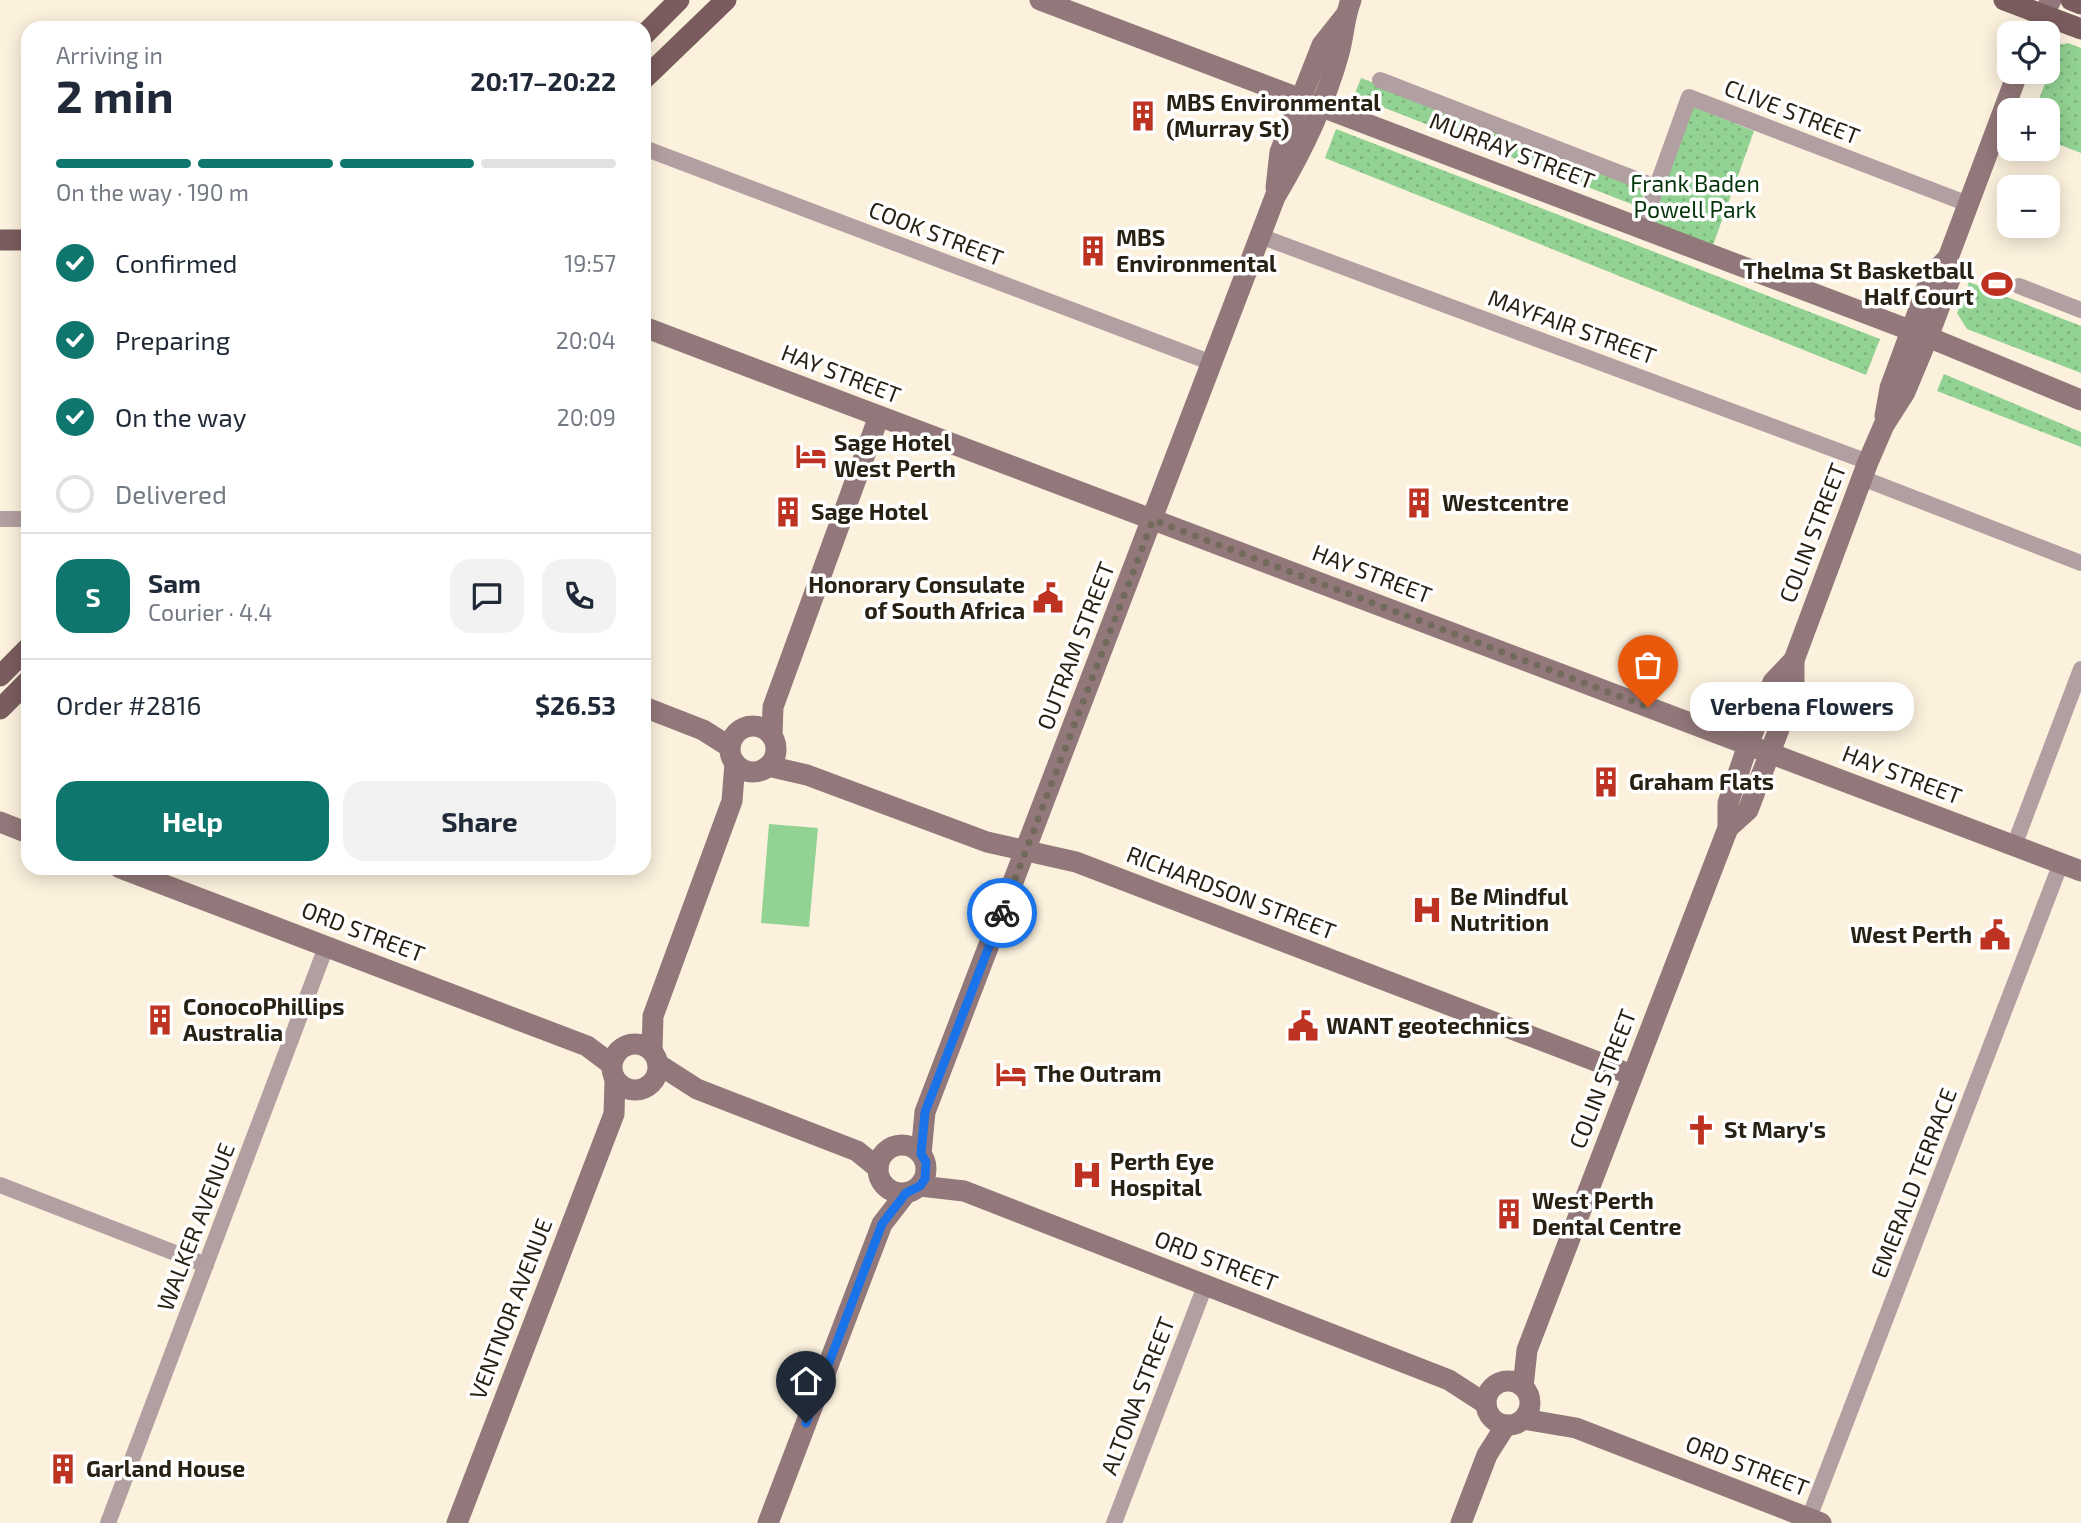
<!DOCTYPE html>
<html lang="en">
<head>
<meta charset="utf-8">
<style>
	body { margin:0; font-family:"Exo 2",sans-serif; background:#f2f2f3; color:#1f2937; height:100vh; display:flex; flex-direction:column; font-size:26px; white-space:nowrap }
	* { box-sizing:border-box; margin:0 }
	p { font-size:23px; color:#747a83 }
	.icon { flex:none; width:38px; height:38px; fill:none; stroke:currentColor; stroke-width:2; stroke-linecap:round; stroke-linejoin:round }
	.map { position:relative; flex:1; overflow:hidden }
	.side { position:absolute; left:21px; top:21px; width:630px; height:854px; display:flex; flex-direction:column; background:#fff; border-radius:21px; box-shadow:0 4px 18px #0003 }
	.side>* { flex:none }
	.controls { position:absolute; left:1997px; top:21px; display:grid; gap:14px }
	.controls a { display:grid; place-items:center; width:63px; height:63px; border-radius:14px; background:#fff; box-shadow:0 4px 18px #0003; font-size:35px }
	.pin { position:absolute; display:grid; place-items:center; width:60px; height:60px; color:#fff; margin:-72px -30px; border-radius:50% 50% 50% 0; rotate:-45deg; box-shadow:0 0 7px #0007 }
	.pin .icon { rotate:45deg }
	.courier { position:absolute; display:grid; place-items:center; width:70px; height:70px; margin:-35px; border:5px solid #1a73e8; border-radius:50%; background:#fff; color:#222; box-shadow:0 2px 9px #0007 }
	.bubble { position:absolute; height:49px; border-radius:21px; background:#fff; box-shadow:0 4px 18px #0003; font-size:23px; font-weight:700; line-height:49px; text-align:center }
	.head em { font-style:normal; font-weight:700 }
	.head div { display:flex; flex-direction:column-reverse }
	.head { display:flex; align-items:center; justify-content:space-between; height:119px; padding:0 35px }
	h1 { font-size:46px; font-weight:700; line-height:52px }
	.bar { display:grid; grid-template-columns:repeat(4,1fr); gap:10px 7px; align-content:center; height:84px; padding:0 35px }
	.bar i { height:9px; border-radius:5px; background:#e0e1e3 }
	.bar .on { background:#0f766e }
	.bar p { grid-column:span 4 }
	.line { display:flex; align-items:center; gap:18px; padding:0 35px; border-top:2px solid #e0e1e3 }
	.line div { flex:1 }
	.round { display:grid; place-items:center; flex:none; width:74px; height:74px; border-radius:21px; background:#f2f2f3 }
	ol { padding:0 35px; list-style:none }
	li { display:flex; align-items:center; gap:21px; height:77px }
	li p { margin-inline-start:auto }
	li .icon { padding:7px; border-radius:50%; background:#0f766e; color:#fff; stroke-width:4 }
	li:last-child { color:#747a83 }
	li i { width:38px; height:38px; border:4px solid #e0e1e3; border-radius:50% }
	.cta { display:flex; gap:14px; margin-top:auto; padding:14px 35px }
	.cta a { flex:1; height:80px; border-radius:21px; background:#0f766e; color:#fff; font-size:28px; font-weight:700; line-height:80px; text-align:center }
	.cta a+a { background:#f2f2f3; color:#1f2937 }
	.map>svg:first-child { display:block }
	.grass { fill:url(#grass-dots) }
	.garden { fill:#92d292 }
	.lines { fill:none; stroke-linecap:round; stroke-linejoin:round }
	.street { stroke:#b29fa1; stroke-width:16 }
	.secondary { stroke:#92787a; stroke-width:21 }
	.primary { stroke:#7b5c5e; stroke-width:21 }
	.done { stroke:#726a5a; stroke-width:7; stroke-dasharray:0 12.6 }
	.route { stroke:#1a73e8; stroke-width:9 }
	.labels { text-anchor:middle; stroke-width:7; stroke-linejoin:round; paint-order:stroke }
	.poi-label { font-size:23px; font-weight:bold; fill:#282114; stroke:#fff; text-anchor:start }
	.street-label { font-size:23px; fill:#282114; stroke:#fff }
	.park-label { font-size:23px; fill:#05350b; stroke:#fff }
</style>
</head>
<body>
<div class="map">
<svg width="2081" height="1523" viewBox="0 0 2081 1523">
	<defs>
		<pattern id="grass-dots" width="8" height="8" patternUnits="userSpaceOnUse" patternTransform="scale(1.75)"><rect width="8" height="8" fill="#92d292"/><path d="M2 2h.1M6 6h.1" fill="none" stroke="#7eb47d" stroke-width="1.8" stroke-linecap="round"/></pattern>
	</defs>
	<rect width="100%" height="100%" fill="#fcf1dd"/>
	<g class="grass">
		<polygon points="2068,43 2081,48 2081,153 2048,140 2048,110 2035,110 2059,45"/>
		<polygon points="1361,78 1646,189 1639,207 1354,96"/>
		<polygon points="1692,106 1754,131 1712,248 1649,224"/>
		<polygon points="1336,129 1880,339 1866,375 1325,158"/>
		<polygon points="1969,282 2081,326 2081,373 1967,329 1957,313"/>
		<polygon points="1944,374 2081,432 2081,447 1937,391"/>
	</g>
	<polygon class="garden" points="769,824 818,828 809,927 761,923"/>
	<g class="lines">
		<g class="street">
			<polyline points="1380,80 1656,187"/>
			<polyline points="644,148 1212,363"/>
			<polyline points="1641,230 1689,97 1968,204"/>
			<polyline points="1260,236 1868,462"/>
			<polyline points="2019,286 2081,310"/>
			<polyline points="1862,478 2081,563"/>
			<polyline points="0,519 28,519"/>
			<polyline points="2014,846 2081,669"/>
			<polyline points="0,1185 206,1265"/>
			<polyline points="1809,1518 2061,863"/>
			<polyline points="108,1523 326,947"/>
			<polyline points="1114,1523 1205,1286"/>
		</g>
		<g class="secondary">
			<polyline points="1040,0 1928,337 2081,400"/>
			<polyline points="2034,33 2051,0"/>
			<polyline points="1276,188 1280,152 1322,45 1345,16"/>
			<polyline points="644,327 2081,871"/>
			<polyline points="1885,416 1890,388 1932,274 1948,258 2018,72"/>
			<polyline points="644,707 703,730 730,747"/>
			<circle cx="753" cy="749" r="23"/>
			<polyline points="772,736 773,707 879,416"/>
			<polyline points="768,766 807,775 987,842 1076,862 1632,1075"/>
			<polyline points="0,822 28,833"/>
			<polyline points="1728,828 1748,810 1794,690 1794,660 1868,462 1884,425 1905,392 1928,337 1950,279 1948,258"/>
			<polyline points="120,868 587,1046 611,1064"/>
			<circle cx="635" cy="1067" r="23"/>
			<polyline points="652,1051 653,1016 732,801 735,763"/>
			<polyline points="658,1064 697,1089 857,1151 878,1168"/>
			<circle cx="902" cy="1169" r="24"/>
			<path d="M921 1154 925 1112 1275 197C1302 152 1325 104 1339 53 1344 35 1344 18 1351 0"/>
			<polyline points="920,1186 964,1191 1449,1380 1486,1404"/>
			<circle cx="1508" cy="1403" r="22"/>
			<polyline points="1523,1387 1527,1350 1728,828 1728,803 1748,745 1773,682 1794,660"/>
			<polyline points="1524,1419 1576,1428 1821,1523"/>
			<polyline points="457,1523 614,1114 615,1080"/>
			<polyline points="768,1523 882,1224 906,1193"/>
			<polyline points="1461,1523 1487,1455 1506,1425"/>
		</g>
		<g class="primary">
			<polyline points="2004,0 2081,29"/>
			<polyline points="2071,0 2081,4"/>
			<polyline points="644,35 679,0"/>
			<polyline points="644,79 726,0"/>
			<polyline points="0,240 28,240"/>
			<polyline points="0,676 28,648"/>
			<polyline points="0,709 28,681"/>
		</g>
	</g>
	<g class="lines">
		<polyline class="done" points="1002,913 1153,520 1648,707"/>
		<polyline class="route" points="806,1423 882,1224 906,1193 920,1186 925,1179 926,1162 921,1154 925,1112 1002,913"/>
	</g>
	<defs>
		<g id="building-bare" transform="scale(2.415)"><path d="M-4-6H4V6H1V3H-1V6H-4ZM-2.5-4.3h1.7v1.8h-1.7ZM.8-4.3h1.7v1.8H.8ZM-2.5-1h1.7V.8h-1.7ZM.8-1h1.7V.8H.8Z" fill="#be3222" stroke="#fff" stroke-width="2.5" paint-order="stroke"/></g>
		<g id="stadium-bare" transform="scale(2.415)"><path d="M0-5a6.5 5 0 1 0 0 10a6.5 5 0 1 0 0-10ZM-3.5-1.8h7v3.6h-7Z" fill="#be3222" stroke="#fff" stroke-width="2.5" paint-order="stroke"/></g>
		<g id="hotel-bare" transform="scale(2.415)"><path d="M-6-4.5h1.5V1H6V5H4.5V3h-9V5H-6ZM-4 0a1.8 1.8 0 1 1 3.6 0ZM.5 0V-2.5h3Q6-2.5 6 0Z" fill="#be3222" stroke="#fff" stroke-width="2.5" paint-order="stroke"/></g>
		<g id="civic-bare" transform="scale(2.415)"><path d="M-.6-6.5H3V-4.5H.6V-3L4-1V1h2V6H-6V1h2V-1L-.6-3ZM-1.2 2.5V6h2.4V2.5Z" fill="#be3222" stroke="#fff" stroke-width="2.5" paint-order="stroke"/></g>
		<g id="hospital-bare" transform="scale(2.415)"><path d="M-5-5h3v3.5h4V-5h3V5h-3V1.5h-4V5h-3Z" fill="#be3222" stroke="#fff" stroke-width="2.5" paint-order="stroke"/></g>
		<g id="church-bare" transform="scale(2.415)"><path d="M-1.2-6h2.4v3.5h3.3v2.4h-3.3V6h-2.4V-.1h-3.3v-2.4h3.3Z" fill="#be3222" stroke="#fff" stroke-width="2.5" paint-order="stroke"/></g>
	</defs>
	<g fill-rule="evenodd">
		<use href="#building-bare" x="1143" y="116"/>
		<use href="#building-bare" x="1093" y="251"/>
		<use href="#stadium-bare" x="1997" y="284"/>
		<use href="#hotel-bare" x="811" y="456"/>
		<use href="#building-bare" x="1419" y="503"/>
		<use href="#building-bare" x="788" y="512"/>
		<use href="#civic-bare" x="1048" y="598"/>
		<use href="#building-bare" x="1606" y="782"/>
		<use href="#hospital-bare" x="1427" y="910"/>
		<use href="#civic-bare" x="1995" y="935"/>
		<use href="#building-bare" x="160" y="1020"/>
		<use href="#civic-bare" x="1303" y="1026"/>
		<use href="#hotel-bare" x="1011" y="1074"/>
		<use href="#church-bare" x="1701" y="1130"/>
		<use href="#hospital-bare" x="1087" y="1175"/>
		<use href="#building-bare" x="1509" y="1214"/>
		<use href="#building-bare" x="63" y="1469"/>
	</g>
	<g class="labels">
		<g class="poi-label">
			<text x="1166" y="111">MBS Environmental<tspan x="1166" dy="26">(Murray St)</tspan></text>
			<text x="1116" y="246">MBS<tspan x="1116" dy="26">Environmental</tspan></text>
			<text x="1974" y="279" text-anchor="end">Thelma St Basketball<tspan x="1974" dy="26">Half Court</tspan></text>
			<text x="834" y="451">Sage Hotel<tspan x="834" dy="26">West Perth</tspan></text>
			<text x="1442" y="511">Westcentre</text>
			<text x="811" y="520">Sage Hotel</text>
			<text x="1025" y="593" text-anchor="end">Honorary Consulate<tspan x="1025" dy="26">of South Africa</tspan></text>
			<text x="1629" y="790">Graham Flats</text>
			<text x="1450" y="905">Be Mindful<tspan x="1450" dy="26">Nutrition</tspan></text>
			<text x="1972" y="943" text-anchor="end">West Perth</text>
			<text x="183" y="1015">ConocoPhillips<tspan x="183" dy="26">Australia</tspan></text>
			<text x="1326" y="1034">WANT geotechnics</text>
			<text x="1034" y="1082">The Outram</text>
			<text x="1724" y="1138">St Mary's</text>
			<text x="1110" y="1170">Perth Eye<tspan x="1110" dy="26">Hospital</tspan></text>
			<text x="1532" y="1209">West Perth<tspan x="1532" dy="26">Dental Centre</tspan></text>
			<text x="86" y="1477">Garland House</text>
		</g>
		<g class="street-label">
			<text transform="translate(1792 112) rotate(21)" y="8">CLIVE STREET</text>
			<text transform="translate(1512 151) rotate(21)" y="8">MURRAY STREET</text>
			<text transform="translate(936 234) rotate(21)" y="8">COOK STREET</text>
			<text transform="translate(1572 327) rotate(20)" y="8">MAYFAIR STREET</text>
			<text transform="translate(841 374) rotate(21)" y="8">HAY STREET</text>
			<text transform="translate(1813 533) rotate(-69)" y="8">COLIN STREET</text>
			<text transform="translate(1372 574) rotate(21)" y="8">HAY STREET</text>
			<text transform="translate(1076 646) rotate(-69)" y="8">OUTRAM STREET</text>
			<text transform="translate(1902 775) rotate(21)" y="8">HAY STREET</text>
			<text transform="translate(1231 893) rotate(21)" y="8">RICHARDSON STREET</text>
			<text transform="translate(363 932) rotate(21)" y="8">ORD STREET</text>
			<text transform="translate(1603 1079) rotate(-69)" y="8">COLIN STREET</text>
			<text transform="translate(1914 1183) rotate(-69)" y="8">EMERALD TERRACE</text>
			<text transform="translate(196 1227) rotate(-69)" y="8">WALKER AVENUE</text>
			<text transform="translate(1216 1261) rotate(21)" y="8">ORD STREET</text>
			<text transform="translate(511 1309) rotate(-69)" y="8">VENTNOR AVENUE</text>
			<text transform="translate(1138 1396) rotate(-69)" y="8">ALTONA STREET</text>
			<text transform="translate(1747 1466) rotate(21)" y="8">ORD STREET</text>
		</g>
		<g class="park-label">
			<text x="1695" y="192">Frank Baden<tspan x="1695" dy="26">Powell Park</tspan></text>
		</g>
	</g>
</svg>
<div class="controls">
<a><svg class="icon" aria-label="locate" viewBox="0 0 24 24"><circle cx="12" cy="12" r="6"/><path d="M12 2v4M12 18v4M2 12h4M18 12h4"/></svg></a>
<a>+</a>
<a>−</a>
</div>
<div class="pin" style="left:1648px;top:707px;background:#ea580c"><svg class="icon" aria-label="bag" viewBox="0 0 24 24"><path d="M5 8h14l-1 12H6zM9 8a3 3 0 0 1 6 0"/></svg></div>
<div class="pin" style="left:806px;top:1423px;background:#1f2937"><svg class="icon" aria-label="home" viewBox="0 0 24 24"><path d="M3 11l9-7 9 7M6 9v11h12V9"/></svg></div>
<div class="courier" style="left:1002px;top:913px"><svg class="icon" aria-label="bike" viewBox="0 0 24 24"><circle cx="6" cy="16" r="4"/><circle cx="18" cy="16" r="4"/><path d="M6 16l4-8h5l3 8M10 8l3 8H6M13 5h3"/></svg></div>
<div class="bubble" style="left:1690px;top:682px;width:224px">Verbena Flowers</div>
<section class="side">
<div class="head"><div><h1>2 min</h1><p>Arriving in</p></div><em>20:17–20:22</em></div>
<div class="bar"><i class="on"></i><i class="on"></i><i class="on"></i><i></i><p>On the way · 190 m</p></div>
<ol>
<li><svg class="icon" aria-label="check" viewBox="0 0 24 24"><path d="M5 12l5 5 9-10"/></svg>Confirmed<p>19:57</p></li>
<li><svg class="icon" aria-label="check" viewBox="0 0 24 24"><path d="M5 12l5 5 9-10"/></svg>Preparing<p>20:04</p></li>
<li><svg class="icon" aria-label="check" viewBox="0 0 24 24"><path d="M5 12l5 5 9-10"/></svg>On the way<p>20:09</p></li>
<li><i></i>Delivered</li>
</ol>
<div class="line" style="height:126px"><b class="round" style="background:#0f766e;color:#fff">S</b><div><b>Sam</b><p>Courier · 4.4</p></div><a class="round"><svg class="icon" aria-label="chat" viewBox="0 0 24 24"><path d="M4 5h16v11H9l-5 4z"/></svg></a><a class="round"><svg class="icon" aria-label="phone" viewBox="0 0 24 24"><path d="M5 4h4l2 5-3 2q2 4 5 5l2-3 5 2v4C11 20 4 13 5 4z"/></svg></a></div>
<div class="line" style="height:91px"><div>Order #2816</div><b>$26.53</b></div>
<div class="cta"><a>Help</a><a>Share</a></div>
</section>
</div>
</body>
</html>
